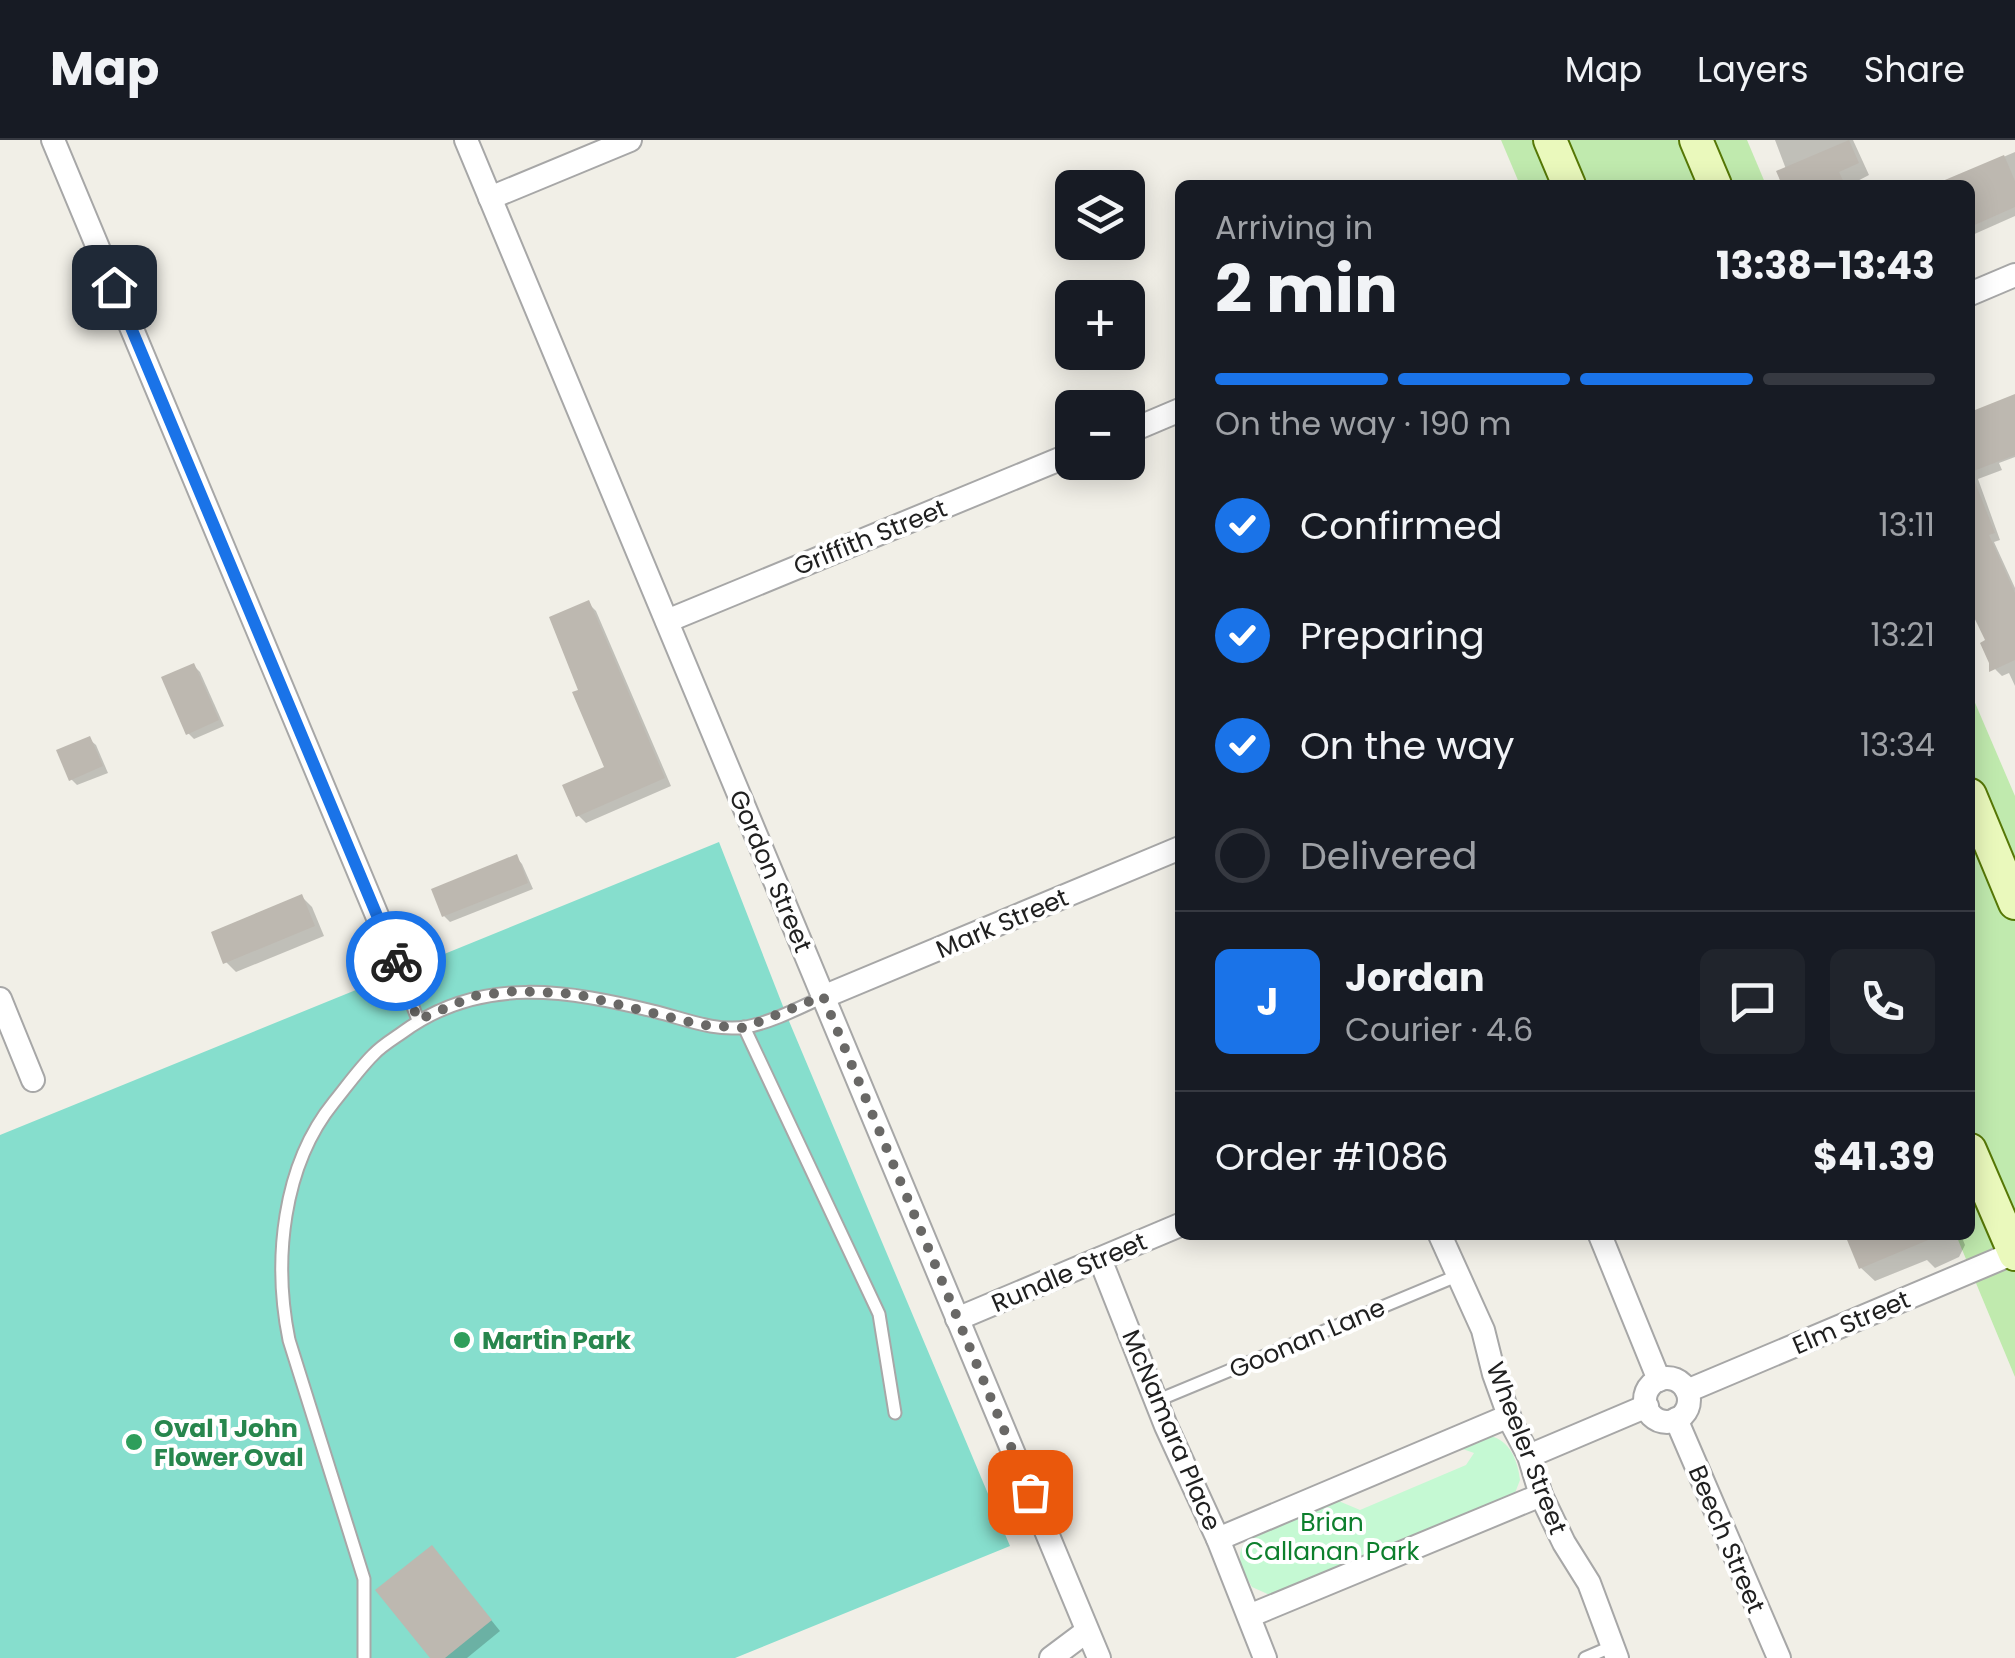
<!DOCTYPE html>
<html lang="en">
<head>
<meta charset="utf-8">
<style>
	body { margin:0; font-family:Poppins,sans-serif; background:#20242c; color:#f1f3f6; height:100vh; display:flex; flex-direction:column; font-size:38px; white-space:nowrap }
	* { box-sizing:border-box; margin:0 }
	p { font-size:32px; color:#9ea1a6 }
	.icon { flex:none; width:55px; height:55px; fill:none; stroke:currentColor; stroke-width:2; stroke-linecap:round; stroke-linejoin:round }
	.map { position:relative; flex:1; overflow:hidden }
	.drawer { position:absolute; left:1175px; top:40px; width:800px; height:1060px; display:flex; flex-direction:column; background:#171b24; border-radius:15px; box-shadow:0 5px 25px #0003 }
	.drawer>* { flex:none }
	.fabs { position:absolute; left:1055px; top:30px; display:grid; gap:20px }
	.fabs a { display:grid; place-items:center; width:90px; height:90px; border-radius:15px; background:#171b24; box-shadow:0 5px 25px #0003; font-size:50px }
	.pin { position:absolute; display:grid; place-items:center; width:85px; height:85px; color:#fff; margin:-42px; border-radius:20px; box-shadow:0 5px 15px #0006 }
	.courier { position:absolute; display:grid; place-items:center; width:100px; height:100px; margin:-50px; border:8px solid #1a73e8; border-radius:50%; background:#fff; color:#222; box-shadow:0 2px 12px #0007 }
	.headline em { font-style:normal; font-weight:700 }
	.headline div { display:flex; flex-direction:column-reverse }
	.headline { display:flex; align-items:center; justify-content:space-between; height:170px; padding:0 40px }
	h1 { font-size:65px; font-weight:700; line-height:75px }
	.bar { display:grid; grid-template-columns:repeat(4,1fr); gap:15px 10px; align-content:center; height:120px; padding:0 40px }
	.bar i { height:12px; border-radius:8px; background:#363941 }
	.bar .current { background:#1a73e8 }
	.bar p { grid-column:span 4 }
	.line { display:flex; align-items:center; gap:25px; padding:0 40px; border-top:2px solid #363941 }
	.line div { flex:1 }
	.round { display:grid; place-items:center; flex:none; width:105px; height:105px; border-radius:15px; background:#20242c }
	ol { padding:0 40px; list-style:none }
	li { display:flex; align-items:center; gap:30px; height:110px }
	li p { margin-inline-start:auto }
	li .icon { padding:10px; border-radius:50%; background:#1a73e8; color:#fff; stroke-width:4 }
	li:last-child { color:#9ea1a6 }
	li i { width:55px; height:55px; border:5px solid #363941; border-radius:50% }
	header { display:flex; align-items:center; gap:60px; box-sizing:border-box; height:140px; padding:0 50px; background:#171b24; border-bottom:2px solid #363941 }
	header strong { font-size:48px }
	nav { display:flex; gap:55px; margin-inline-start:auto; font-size:35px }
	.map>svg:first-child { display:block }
	.grass { fill:#c0eaae }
	.park { fill:#c5f9d3 }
	.pitch { fill:#86decd }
	.shadow { fill:#0003 }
	.building { fill:#bdb8b0 }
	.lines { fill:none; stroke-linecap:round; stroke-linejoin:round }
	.service-casing { stroke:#a7a7a7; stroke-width:15 }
	.minor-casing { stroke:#a7a7a7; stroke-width:26 }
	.secondary-casing { stroke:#567806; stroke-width:36 }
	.service { stroke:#fff; stroke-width:11 }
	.minor { stroke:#fff; stroke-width:22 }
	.secondary { stroke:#eaf9bc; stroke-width:32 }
	.done { stroke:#696866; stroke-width:10; stroke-dasharray:0 18 }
	.route { stroke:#1a73e8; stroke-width:12 }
	.leisure-dot { fill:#2e9e5b; stroke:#fff; stroke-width:4 }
	.labels { text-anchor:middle; stroke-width:8; stroke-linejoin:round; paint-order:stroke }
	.street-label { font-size:25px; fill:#202020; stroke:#fff }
	.leisure-label { font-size:25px; font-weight:bold; fill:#27864d; stroke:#fff; text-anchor:start }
	.park-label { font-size:25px; fill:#0d7f2d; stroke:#fff }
</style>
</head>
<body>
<header>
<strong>Map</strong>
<nav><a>Map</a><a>Layers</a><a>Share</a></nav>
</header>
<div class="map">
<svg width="2015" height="1518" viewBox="0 0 2015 1518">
	<rect width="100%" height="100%" fill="#f1efe7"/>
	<g class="grass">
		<polygon points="1501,0 1747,0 1766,45 1520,45"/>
		<polygon points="1970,551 2015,656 2015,1237 1956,1095 1970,1095"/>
	</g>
	<path class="park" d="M1490 1296C1510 1300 1518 1321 1520 1340L1515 1353 1501 1362 1272 1456 1252 1447C1242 1430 1233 1415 1248 1399L1334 1359 1360 1370 1466 1325 1474 1313 1457 1307Z"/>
	<polygon class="pitch" points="719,702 786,874 1010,1406 735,1518 0,1518 0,995"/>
	<g class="shadow">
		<polygon points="1775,0 1853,0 1869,35 1850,45 1785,45 1786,29"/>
		<polygon points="2015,12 2015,76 1970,96 1970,45 1937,45"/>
		<polygon points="2015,256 2015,317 1999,323 2002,330 1978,339 2000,400 1994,402 2015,448 2015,546 2009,533 2002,536 1995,529 1988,502 1970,463 1970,274"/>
		<polygon points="588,463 596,471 671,646 586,683 578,675 607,629 582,551"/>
		<polygon points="194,526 200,532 224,586 194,599 188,593"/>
		<polygon points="89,599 96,605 108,633 77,645 71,639"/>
		<polygon points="516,717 522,724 533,749 450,782 444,776"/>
		<polygon points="302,757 312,767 324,796 236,832 226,822"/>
		<polygon points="1848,1095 1961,1095 1965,1105 1959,1117 1935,1128 1927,1120 1875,1141 1861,1128"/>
		<polygon points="441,1418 500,1491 467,1518 433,1518"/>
	</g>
	<g class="building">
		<polygon points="1849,0 1859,23 1839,32 1845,45 1782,45 1776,31"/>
		<polygon points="2004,15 2015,41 2015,67 1970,87 1970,45 1933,45"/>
		<polygon points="2015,254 2015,315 1971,332 1995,393 1989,395 2015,453 2015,520 1989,532 1989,523 1980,503 1985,500 1970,469 1970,272"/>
		<polygon points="589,460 665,638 576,677 562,645 604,627 572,552 578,550 549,477"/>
		<polygon points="194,523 219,580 186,595 161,537"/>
		<polygon points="90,596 103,626 69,641 56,610"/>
		<polygon points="517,714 528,743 442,777 431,749"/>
		<polygon points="302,754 315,786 223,824 211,792"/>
		<polygon points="1845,1095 1940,1095 1859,1129"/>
		<polygon points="432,1405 492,1480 445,1518 430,1518 375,1450"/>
	</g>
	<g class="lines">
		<g class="service-casing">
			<g id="service">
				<polyline points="391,809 418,880"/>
				<polyline points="744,887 879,1174 895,1273"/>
				<polyline points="1156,1261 1459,1135"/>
				<path d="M364 1518V1439L289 1200C273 1121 282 1026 334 962 347 946 359 929 373 915 381 906 393 899 403 892 481 835 568 850 657 872 685 879 716 892 746 887 772 882 799 868 823 857"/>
				<polyline points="1585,1518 1613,1506"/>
			</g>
		</g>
		<g class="minor-casing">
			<g id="minor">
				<polyline points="53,0 391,809"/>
				<polyline points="466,0 1099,1518"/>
				<polyline points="490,58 630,0"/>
				<polyline points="1970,154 2015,135"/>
				<polyline points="1128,292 1180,270"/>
				<polyline points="667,481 1072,314"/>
				<polyline points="823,857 1180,708"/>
				<polyline points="0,859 33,940"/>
				<polyline points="1440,1095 1483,1190 1494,1234 1512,1284 1529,1316 1541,1355 1564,1403 1589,1443 1617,1518"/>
				<polyline points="1600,1095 1659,1240"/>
				<polyline points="1100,1119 1166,1286 1218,1399 1265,1518"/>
				<polyline points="957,1179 1180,1085"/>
				<circle cx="1667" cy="1260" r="22"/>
				<polyline points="1687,1251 2014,1113"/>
				<polyline points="1676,1279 1779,1518"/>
				<polyline points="1529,1316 1647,1266"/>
				<polyline points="1218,1399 1509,1276"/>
				<polyline points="1249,1476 1541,1355"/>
				<polyline points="1051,1518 1087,1491"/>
			</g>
		</g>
		<g class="secondary-casing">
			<g id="secondary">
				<polyline points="1550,0 1569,45"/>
				<polyline points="1696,0 1715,45"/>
				<polyline points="1970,655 2015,763"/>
				<polyline points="1970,1010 2015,1114"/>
			</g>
		</g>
		<use href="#service" class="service"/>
		<use href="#minor" class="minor"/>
		<use href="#secondary" class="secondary"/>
	</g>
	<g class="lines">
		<polyline class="done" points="396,821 418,880 474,856 516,851 575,854 702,885 744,888 823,856 1030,1352"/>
		<polyline class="route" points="114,147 396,821"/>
	</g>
	<g class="leisure-dot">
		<circle cx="462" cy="1200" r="10"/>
		<circle cx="134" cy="1302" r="10"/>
	</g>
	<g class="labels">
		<g class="street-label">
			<text transform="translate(870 397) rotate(-22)" y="9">Griffith Street</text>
			<text transform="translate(771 731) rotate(67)" y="9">Gordon Street</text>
			<text transform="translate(1002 783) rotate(-23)" y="9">Mark Street</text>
			<text transform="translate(1069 1132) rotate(-23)" y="9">Rundle Street</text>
			<text transform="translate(1851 1182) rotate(-23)" y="9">Elm Street</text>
			<text transform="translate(1307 1198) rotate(-23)" y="9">Goonan Lane</text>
			<text transform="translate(1172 1290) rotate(67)" y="9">McNamara Place</text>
			<text transform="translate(1527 1308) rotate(69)" y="9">Wheeler Street</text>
			<text transform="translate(1727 1399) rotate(67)" y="9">Beech Street</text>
		</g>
		<g class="leisure-label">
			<text x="482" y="1209">Martin Park</text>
			<text x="154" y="1297">Oval 1 John<tspan x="154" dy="29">Flower Oval</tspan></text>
		</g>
		<g class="park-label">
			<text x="1332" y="1391">Brian<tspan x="1332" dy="29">Callanan Park</tspan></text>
		</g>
	</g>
</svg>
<div class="fabs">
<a><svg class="icon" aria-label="layers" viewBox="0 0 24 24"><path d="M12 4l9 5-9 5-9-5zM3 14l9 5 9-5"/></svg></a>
<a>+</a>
<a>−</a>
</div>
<div class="pin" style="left:1030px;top:1352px;background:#ea580c"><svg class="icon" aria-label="bag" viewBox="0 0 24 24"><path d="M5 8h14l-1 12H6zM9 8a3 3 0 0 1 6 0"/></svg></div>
<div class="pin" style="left:114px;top:147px;background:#1f2937"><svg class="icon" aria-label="home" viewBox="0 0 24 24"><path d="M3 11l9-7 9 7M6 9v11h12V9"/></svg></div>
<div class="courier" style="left:396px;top:821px"><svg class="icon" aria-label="bike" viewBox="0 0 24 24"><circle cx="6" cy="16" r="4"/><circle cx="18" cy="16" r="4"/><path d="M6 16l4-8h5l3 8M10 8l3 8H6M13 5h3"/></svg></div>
<section class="drawer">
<div class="headline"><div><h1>2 min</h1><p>Arriving in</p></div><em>13:38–13:43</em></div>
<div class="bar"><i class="current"></i><i class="current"></i><i class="current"></i><i></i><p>On the way · 190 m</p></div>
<ol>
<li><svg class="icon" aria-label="check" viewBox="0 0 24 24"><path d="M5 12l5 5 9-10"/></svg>Confirmed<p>13:11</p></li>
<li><svg class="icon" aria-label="check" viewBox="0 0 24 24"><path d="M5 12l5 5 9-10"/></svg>Preparing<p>13:21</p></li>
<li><svg class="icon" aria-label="check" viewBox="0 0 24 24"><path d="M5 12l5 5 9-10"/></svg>On the way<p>13:34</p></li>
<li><i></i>Delivered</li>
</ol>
<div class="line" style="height:180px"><b class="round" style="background:#1a73e8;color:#fff">J</b><div><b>Jordan</b><p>Courier · 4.6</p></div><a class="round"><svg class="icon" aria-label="chat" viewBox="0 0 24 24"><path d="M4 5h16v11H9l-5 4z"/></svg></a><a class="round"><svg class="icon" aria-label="phone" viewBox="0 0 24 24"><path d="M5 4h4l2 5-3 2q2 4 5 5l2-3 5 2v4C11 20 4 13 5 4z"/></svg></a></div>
<div class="line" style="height:130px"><div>Order #1086</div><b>$41.39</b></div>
</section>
</div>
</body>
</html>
